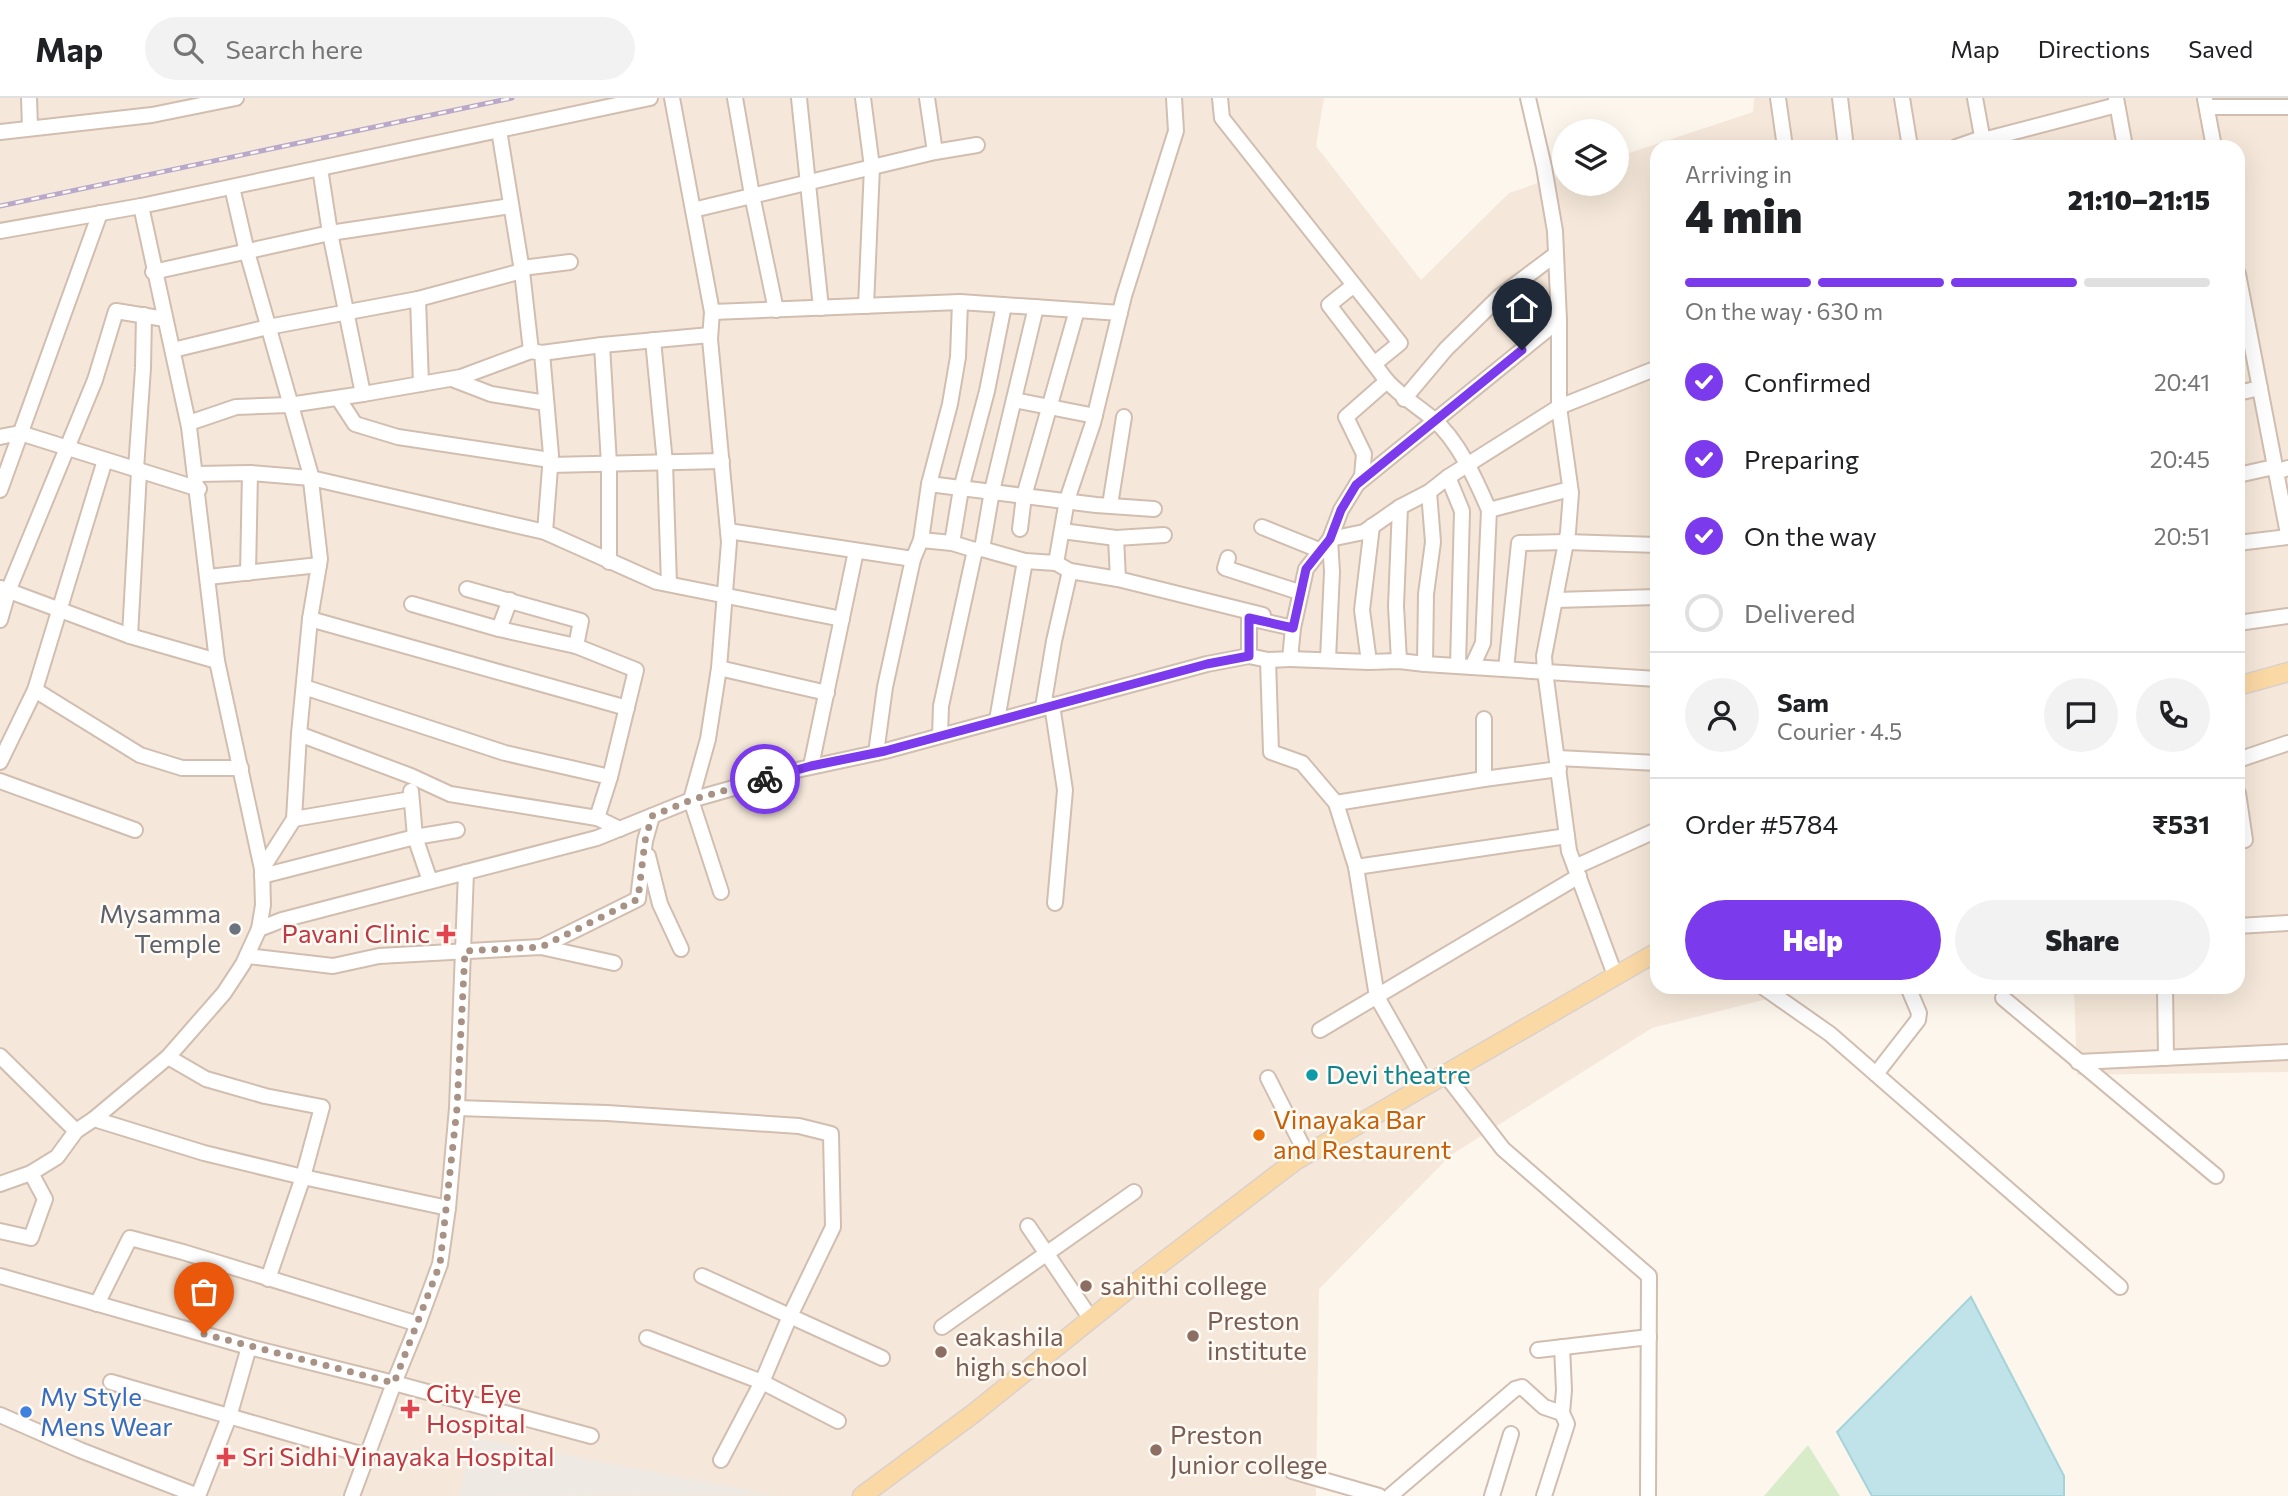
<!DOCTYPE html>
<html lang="en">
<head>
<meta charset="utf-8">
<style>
	body { margin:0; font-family:Commissioner,sans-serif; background:#f2f2f2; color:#202124; height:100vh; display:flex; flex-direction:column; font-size:26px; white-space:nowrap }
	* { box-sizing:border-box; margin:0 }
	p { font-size:23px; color:#757577 }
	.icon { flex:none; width:38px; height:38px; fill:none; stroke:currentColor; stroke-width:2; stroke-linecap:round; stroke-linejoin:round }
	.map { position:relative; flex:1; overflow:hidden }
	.panel { position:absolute; left:1650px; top:42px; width:595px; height:854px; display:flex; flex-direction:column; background:#fff; border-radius:21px; box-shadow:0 7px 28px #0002 }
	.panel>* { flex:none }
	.buttons { position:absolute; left:1552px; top:21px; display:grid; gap:14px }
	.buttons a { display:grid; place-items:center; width:77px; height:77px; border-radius:50%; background:#fff; box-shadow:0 7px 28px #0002; font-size:35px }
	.pin { position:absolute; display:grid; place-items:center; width:60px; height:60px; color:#fff; margin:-72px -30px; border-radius:50% 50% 50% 0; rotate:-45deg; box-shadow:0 0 7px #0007 }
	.pin .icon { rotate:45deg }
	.courier { position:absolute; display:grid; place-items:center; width:70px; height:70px; margin:-35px; border:5px solid #7c3aed; border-radius:50%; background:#fff; color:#222; box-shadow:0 2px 9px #0007 }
	.summary em { font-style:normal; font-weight:800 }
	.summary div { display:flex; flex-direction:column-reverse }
	.summary { display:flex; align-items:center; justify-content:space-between; height:119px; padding:0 35px }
	h1 { font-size:46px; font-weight:800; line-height:52px }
	.bar { display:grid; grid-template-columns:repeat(4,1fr); gap:10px 7px; align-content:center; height:84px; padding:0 35px }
	.bar i { height:9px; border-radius:5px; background:#e0e0e0 }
	.bar .selected { background:#7c3aed }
	.bar p { grid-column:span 4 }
	.line { display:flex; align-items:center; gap:18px; padding:0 35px; border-top:2px solid #e0e0e0 }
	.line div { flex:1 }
	.round { display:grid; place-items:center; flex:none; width:74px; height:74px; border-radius:37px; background:#f2f2f2 }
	ol { padding:0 35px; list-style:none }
	li { display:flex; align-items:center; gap:21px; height:77px }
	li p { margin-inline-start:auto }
	li .icon { padding:7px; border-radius:50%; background:#7c3aed; color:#fff; stroke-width:4 }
	li:last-child { color:#757577 }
	li i { width:38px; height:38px; border:4px solid #e0e0e0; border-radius:50% }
	.cta { display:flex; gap:14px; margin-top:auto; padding:14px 35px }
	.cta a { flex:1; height:80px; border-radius:42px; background:#7c3aed; color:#fff; font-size:28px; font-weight:800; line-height:80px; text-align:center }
	.cta a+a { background:#f2f2f2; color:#202124 }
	header { display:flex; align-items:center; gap:42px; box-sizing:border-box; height:98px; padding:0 35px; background:#fff; border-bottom:2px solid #e0e0e0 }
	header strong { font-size:33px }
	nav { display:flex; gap:38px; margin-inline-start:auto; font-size:24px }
	.search { width:490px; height:63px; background:#f2f2f2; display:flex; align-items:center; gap:18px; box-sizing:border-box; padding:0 24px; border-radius:38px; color:#757577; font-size:26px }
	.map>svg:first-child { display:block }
	.residential { fill:#f5e8da }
	.industrial { fill:#efe9e4 }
	.green { fill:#d8ecc9 }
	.water { fill:#bfe3e8; stroke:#a5d3da; stroke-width:2 }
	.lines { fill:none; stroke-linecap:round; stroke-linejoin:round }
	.minor-casing { stroke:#d1beb0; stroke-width:18 }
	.major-casing { stroke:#dad1cd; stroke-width:21 }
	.minor { stroke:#fff; stroke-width:14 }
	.major { stroke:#fbd9a5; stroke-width:18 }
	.rail-casing { stroke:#b9a8c9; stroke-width:5 }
	.rail { stroke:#fffaf3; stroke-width:2.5; stroke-dasharray:8; stroke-linecap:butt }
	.done { stroke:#a89285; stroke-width:7; stroke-dasharray:0 12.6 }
	.route { stroke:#7c3aed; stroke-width:9 }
	.worship-dot { fill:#6b7280; stroke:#fffaf3; stroke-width:2.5 }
	.health-dot { fill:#e0444e; stroke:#fffaf3; stroke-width:2.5 }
	.culture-dot { fill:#0f9aa8; stroke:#fffaf3; stroke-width:2.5 }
	.food-dot { fill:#e8710a; stroke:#fffaf3; stroke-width:2.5 }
	.education-dot { fill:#8d6e63; stroke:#fffaf3; stroke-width:2.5 }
	.shop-dot { fill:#3f7fe0; stroke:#fffaf3; stroke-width:2.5 }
	.labels { text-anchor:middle; stroke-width:5; stroke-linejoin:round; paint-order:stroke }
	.worship-label { font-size:26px; fill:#5b616d; stroke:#fffaf3; text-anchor:end }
	.health-label { font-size:26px; fill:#be3a42; stroke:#fffaf3; text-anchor:start }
	.culture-label { font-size:26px; fill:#0d838f; stroke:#fffaf3; text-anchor:start }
	.food-label { font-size:26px; fill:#c56008; stroke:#fffaf3; text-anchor:start }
	.education-label { font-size:26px; fill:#785e54; stroke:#fffaf3; text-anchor:start }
	.shop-label { font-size:26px; fill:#366cbe; stroke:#fffaf3; text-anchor:start }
</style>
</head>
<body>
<header>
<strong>Map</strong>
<div class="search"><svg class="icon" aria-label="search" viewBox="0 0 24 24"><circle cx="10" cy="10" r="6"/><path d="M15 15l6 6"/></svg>Search here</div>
<nav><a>Map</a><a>Directions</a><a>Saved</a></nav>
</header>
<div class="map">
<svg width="2288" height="1398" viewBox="0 0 2288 1398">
	<rect width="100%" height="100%" fill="#fdf6ec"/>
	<polygon class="residential" points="0,0 1324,0 1316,48 1421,182 1509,95 1564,76 1564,86 1617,86 1617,59 1753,14 1754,0 2288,0 2288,974 2077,977 2074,889 2238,889 2238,49 1657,49 1657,889 1815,889 1652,930 1451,1057 1319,1191 1316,1398 0,1398"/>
	<polygon class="industrial" points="471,1339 775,1397 460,1398"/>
	<polygon class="green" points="1808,1347 1840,1398 1764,1398"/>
	<polygon class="water" points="1971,1199 2064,1378 2064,1398 1872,1398 1837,1334"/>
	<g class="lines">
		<g class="minor-casing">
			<g id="minor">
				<polyline points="29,0 30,29"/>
				<polyline points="672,0 712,214 710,241 729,444 719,570 708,641 691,702 721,794"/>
				<polyline points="735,0 752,97 776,212"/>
				<polyline points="799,0 821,210"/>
				<polyline points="863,0 872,69 866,208"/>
				<polyline points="927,0 935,54"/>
				<polyline points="1220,0 1222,20 1354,187"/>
				<polyline points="1528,0 1544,69 1555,133 1559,222 1559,309 1571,395 1568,434 1544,558 1545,573 1569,753 1615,877"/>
				<polyline points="1778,0 1785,49"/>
				<polyline points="1840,0 1846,49"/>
				<polyline points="1902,0 1910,49"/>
				<polyline points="1975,0 1984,49"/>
				<polyline points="2116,0 2125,49"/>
				<polyline points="2205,1 2214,49"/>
				<polyline points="2207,9 2288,9"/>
				<polyline points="499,32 522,173 531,253 542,255 551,357 545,434"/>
				<polyline points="0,34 152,17 236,0"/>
				<polyline points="1956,49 1979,41 1983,42 2117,7"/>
				<polyline points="232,89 247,154 310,374 320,461 310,521 299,636"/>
				<polyline points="141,108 189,329 217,563 262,771 263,807 259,831"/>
				<polyline points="693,112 935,54 977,47"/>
				<polyline points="0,133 141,108 650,0"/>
				<polyline points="522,170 570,164"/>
				<polyline points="153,174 330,135 511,108"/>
				<polyline points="2238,176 2288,436"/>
				<polyline points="418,201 421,286"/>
				<polyline points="712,214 960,204"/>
				<polyline points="653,242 665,365 669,486"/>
				<polyline points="602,247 710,237"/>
				<polyline points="173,252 268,229 418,201 522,173"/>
				<polyline points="542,255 602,247 609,366 609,464"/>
				<polyline points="452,281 491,296 546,305"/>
				<path d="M1387 283C1402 299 1416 307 1433 321 1458 342 1476 382 1489 412"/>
				<polyline points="2238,295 2260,290"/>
				<polyline points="363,296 461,279 531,253"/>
				<polyline points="338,300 355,326 398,339 550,362"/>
				<polyline points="1404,301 1446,251 1499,199 1556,156"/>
				<polyline points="1014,302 1095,318"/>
				<polyline points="189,325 236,309 289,307 363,296 330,135 320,70"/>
				<polyline points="0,339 20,335 199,391"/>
				<polyline points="105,362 35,592 140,657 182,670 241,670"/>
				<polyline points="550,367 722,363"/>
				<polyline points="136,371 143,270 144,217"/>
				<polyline points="196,376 250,375 311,380 545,434 657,484 842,521"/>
				<polyline points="2238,377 2274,369 2276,374 2288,370"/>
				<polyline points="1448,379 1462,413 1458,568"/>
				<polyline points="929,386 950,306 958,259 960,204 1120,215"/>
				<polyline points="1357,386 1559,222"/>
				<polyline points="0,392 100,115"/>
				<polyline points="1110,407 1124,319"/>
				<polyline points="1262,429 1319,452"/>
				<polyline points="1020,431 1024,398 1077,212"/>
				<polyline points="728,433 913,461 921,442 952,445 975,452 982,451 1025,463 1056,465"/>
				<polyline points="1062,433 1116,440 1164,437"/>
				<polyline points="921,442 929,386 1096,407 1154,411"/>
				<polyline points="952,445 961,391 987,293 1004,207"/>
				<polyline points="2238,445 2288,439"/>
				<polyline points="982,451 992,393 1036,209"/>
				<polyline points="1228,460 1225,470 1299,494"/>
				<polyline points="1070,473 1118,481 1116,440"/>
				<polyline points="248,475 250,375"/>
				<polyline points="208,479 319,467"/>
				<polyline points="1118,481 1263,517"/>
				<polyline points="1,490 130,538 217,563"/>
				<polyline points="467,491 581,523 576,548"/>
				<polyline points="1556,502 1657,499"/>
				<polyline points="412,506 499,531 576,548 636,572 610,679"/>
				<polyline points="310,521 627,610"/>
				<polyline points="0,522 9,491 95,282 116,213 165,221"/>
				<polyline points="2238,525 2288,518"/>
				<polyline points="1293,530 1306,471 1330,441 1364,434 1400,409 1429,394 1448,379 1559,309 1657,270"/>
				<polyline points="499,531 510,502"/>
				<polyline points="130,538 139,374"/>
				<polyline points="1290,561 1369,564 1399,563 1425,566 1657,581"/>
				<polyline points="1328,561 1332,474 1330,441 1341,412 1362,378 1364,356 1346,319 1387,283 1329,207 1354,187 1400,245 1374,266"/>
				<polyline points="1268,562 1271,654 1302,665 1336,705 1356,769 1377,899 1427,987"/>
				<polyline points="1399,563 1396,508 1400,409"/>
				<polyline points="1369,564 1362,512 1372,428"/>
				<polyline points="1425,566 1426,496 1433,444 1429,394"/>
				<polyline points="1472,569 1483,545 1489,412 1570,391"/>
				<polyline points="719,570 827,595"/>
				<polyline points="1506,571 1519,445 1566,444 1657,447"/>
				<polyline points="304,589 505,655 610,679 597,720"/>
				<polyline points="1052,607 1065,692 1055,805"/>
				<polyline points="1043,609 1054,543 1070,473 1056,465 1067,402 1093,325 1124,198 1176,33 1174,0"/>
				<polyline points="997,622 1025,463"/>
				<polyline points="940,638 941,608 975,452"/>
				<polyline points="876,655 885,589 913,461"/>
				<polyline points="1558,660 1657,665"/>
				<polyline points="2238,662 2288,645"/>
				<polyline points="0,664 35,592"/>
				<polyline points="811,668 856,453"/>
				<polyline points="1484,681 1484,621"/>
				<polyline points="0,683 135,732"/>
				<polyline points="411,693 415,739 430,783"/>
				<polyline points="2238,695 2245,742"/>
				<polyline points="1336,705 1484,681 1559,671"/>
				<polyline points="294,721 411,701"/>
				<polyline points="648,758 660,806 681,851"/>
				<polyline points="1356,769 1567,738"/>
				<polyline points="1575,769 1657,732"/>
				<polyline points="262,771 294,721 299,636 411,678 450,696 597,720 620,731"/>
				<polyline points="262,778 415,739 457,732"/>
				<polyline points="2238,828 2288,825"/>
				<polyline points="541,849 638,801 645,743 652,718"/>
				<polyline points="247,858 333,868 379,858 541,849 614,865"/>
				<polyline points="1763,889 1830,936 2120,1189"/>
				<polyline points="2165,889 2166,960"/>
				<polyline points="2003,900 2216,1078"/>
				<polyline points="1320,932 1579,778"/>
				<polyline points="0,958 76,1033"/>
				<polyline points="2078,964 2288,954"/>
				<polyline points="1445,976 1503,1051 1649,1178 1648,1398"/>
				<polyline points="1876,976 1918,922 1919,915 1908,889"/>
				<polyline points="1268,980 1307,1057"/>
				<polyline points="457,1010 607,1015 799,1028 831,1036 833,1129 790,1218 762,1284 721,1362"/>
				<polyline points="94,1021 204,1055 303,1079 322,1009 265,998 206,981 168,959"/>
				<polyline points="0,1086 31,1075 57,1059 76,1033 94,1021 168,959 224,895 243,866 259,831 282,822 597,740 691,702 797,672 885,653 1207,566 1249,558 1268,562 1290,561 1293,530 1249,520 1249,558"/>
				<polyline points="448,1110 457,1010 466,774"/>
				<polyline points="1028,1128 1091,1221"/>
				<polyline points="0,1133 31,1140 45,1101 31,1075"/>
				<polyline points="0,1178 249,1249 394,1285 352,1398"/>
				<polyline points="702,1178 882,1260"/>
				<polyline points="268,1181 303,1079 448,1110 440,1166 418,1226"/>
				<polyline points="97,1206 130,1140 183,1154 418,1226 394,1285 591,1338"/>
				<polyline points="942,1229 1134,1094"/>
				<polyline points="647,1240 762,1284 838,1323"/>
				<polyline points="1538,1252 1649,1239"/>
				<polyline points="111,1284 367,1358"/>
				<polyline points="0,1317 80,1352 198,1398"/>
				<polyline points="1292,1373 1379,1398"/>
				<polyline points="198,1398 229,1319 249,1249"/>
				<polyline points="1390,1398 1515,1291 1522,1289 1544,1309 1562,1315 1564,1292 1562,1249"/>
				<polyline points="1492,1398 1511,1336"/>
				<polyline points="1544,1398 1567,1326 1562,1315"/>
			</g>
		</g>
		<g class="major-casing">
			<g id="major">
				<polyline points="2238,588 2288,574"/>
				<polyline points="862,1398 974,1315 1142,1180 1295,1063 1657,854"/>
			</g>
		</g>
		<use href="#minor" class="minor"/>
		<use href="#major" class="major"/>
		<g class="rail-casing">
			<polyline id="rail" points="0,108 512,0"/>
		</g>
		<use href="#rail" class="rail"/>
	</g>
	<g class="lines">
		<polyline class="done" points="204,1236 394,1285 440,1166 457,1010 465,853 541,849 638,801 645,743 652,718 691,702 765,681"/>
		<polyline class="route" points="765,681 811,668 885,653 1207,566 1249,558 1249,520 1293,530 1306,471 1330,441 1341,412 1356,387 1522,252"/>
	</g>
	<circle class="worship-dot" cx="235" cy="831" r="7"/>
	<g class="health-dot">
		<path d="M442.5 825.5h7v7h7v7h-7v7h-7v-7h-7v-7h7z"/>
		<path d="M406.5 1300.5h7v7h7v7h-7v7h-7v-7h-7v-7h7z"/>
		<path d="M222.5 1348.5h7v7h7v7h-7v7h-7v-7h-7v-7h7z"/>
	</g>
	<circle class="culture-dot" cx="1312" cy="977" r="7"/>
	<circle class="food-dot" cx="1259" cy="1037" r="7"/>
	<g class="education-dot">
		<circle cx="1086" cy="1188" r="7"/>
		<circle cx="1193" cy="1238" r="7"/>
		<circle cx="941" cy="1254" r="7"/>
		<circle cx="1156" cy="1352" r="7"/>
	</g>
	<circle class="shop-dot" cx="26" cy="1314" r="7"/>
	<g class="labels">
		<g class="worship-label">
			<text x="221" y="825">Mysamma<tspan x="221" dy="30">Temple</tspan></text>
		</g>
		<g class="health-label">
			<text x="430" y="845" text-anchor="end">Pavani Clinic</text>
			<text x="426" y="1305">City Eye<tspan x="426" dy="30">Hospital</tspan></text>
			<text x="242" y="1368">Sri Sidhi Vinayaka Hospital</text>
		</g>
		<g class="culture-label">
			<text x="1326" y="986">Devi theatre</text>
		</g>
		<g class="food-label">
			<text x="1273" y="1031">Vinayaka Bar<tspan x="1273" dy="30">and Restaurent</tspan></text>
		</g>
		<g class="education-label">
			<text x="1100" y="1197">sahithi college</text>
			<text x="1207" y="1232">Preston<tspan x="1207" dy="30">institute</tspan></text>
			<text x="955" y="1248">eakashila<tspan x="955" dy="30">high school</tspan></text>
			<text x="1170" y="1346">Preston<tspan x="1170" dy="30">Junior college</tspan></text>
		</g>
		<g class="shop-label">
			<text x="40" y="1308">My Style<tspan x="40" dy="30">Mens Wear</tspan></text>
		</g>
	</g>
</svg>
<div class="buttons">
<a><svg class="icon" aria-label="layers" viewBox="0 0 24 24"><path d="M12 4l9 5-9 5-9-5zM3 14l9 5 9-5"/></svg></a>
</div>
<div class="pin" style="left:204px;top:1236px;background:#ea580c"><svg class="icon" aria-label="bag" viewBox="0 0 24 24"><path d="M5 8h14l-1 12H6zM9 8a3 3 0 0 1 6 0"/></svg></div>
<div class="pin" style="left:1522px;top:252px;background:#1f2937"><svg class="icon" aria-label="home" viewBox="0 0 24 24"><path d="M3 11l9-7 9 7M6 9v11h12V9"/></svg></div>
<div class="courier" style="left:765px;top:681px"><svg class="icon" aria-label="bike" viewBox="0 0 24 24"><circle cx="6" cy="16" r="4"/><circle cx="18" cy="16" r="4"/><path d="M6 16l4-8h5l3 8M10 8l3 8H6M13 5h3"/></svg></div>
<section class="panel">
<div class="summary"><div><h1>4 min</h1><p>Arriving in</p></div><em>21:10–21:15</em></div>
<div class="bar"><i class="selected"></i><i class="selected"></i><i class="selected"></i><i></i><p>On the way · 630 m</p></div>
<ol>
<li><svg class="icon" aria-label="check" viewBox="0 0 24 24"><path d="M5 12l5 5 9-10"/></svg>Confirmed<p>20:41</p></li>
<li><svg class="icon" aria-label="check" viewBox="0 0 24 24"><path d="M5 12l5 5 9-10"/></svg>Preparing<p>20:45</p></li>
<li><svg class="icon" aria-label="check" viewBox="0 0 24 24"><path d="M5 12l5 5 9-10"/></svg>On the way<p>20:51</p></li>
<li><i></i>Delivered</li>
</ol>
<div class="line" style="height:126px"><a class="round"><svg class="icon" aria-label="person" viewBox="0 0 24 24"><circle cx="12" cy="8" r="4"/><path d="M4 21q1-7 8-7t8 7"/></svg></a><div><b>Sam</b><p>Courier · 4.5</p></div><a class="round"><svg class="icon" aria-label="chat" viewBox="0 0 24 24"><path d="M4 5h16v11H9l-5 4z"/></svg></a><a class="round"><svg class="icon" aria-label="phone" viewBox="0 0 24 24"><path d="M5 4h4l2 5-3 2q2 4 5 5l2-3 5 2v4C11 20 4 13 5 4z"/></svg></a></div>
<div class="line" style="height:91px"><div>Order #5784</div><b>₹531</b></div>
<div class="cta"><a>Help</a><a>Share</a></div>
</section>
</div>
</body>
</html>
